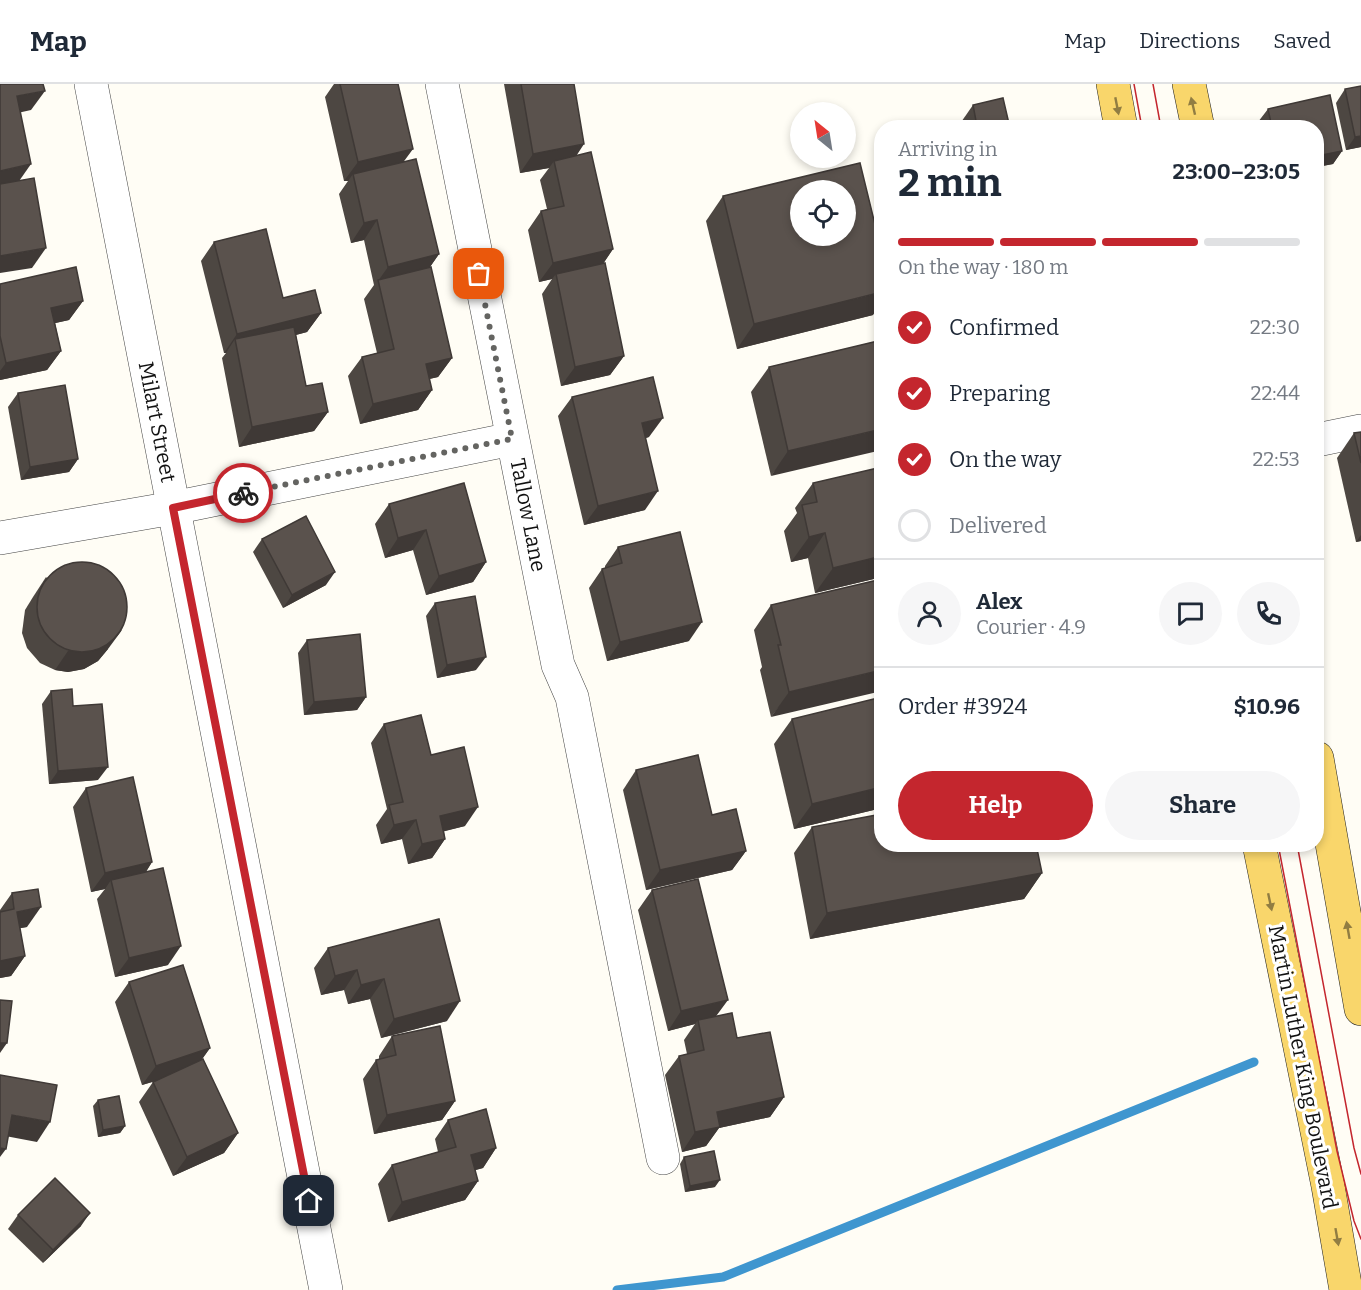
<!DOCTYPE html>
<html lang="en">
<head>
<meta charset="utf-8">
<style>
	body { margin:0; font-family:Bitter,serif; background:#f6f6f7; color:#1f2937; height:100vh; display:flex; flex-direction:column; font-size:22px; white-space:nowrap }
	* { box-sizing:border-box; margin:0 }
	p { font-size:20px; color:#747a83 }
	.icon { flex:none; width:33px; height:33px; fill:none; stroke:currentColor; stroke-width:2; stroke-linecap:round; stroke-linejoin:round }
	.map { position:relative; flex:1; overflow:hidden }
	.panel { position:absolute; left:874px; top:36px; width:450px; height:732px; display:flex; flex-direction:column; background:#fff; border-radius:24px; box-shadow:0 3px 9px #0003 }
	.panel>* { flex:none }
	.needle { width:39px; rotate:330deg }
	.controls { position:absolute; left:790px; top:18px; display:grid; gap:12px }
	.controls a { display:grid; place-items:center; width:66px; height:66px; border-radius:50%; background:#fff; box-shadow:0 3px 9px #0003; font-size:30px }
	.pin { position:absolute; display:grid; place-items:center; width:51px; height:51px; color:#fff; margin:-26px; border-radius:12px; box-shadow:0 3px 9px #0006 }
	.courier { position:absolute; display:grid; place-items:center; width:60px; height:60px; margin:-30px; border:4px solid #c4262e; border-radius:50%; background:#fff; color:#222; box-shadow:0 2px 8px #0007 }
	.head em { font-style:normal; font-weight:700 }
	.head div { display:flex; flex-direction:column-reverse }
	.head { display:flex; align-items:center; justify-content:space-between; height:102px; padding:0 24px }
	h1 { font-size:39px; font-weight:700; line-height:45px }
	.bar { display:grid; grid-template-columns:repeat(4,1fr); gap:9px 6px; align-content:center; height:72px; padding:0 24px }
	.bar i { height:8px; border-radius:4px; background:#e0e1e3 }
	.bar .on { background:#c4262e }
	.bar p { grid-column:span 4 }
	.line { display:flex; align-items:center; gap:15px; padding:0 24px; border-top:2px solid #e0e1e3 }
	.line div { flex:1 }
	.round { display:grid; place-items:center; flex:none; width:63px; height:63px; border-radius:32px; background:#f6f6f7 }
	ol { padding:0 24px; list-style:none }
	li { display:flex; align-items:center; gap:18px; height:66px }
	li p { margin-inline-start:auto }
	li .icon { padding:6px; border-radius:50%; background:#c4262e; color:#fff; stroke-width:4 }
	li:last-child { color:#747a83 }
	li i { width:33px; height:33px; border:3px solid #e0e1e3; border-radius:50% }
	.primary-button { display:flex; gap:12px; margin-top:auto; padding:12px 24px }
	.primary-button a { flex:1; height:69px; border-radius:36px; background:#c4262e; color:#fff; font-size:24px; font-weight:700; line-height:69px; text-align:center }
	.primary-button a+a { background:#f6f6f7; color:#1f2937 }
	header { display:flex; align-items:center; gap:36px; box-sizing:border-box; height:84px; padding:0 30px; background:#fff; border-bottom:2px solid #e0e1e3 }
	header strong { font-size:28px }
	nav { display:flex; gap:33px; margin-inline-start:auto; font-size:21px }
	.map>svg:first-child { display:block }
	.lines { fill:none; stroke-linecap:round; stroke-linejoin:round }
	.stream { stroke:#3f96cf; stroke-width:9 }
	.minor-casing { stroke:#444; stroke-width:34 }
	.major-casing { stroke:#222; stroke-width:34 }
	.minor { stroke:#fff; stroke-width:33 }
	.major { stroke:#f9d66b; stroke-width:33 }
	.tram { stroke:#c4262e; stroke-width:1.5 }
	.wall { fill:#4d4742 }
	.shaded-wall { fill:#3f3936 }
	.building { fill:#5a524d; stroke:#3f3936; stroke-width:1.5; fill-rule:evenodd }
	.oneway { fill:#917d42 }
	.done { stroke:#646461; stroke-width:6; stroke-dasharray:0 10.8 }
	.route { stroke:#c4262e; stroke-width:8 }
	.labels { text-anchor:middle; stroke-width:6; stroke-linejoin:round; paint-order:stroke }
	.street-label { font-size:21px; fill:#111; stroke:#fff }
</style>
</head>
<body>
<header>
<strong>Map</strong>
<nav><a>Map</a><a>Directions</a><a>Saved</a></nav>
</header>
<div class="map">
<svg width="1361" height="1206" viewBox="0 0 1361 1206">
	<rect width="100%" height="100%" fill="#fffdf5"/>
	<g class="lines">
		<polyline class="stream" points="617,1206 723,1193 1254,978"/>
		<g class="minor-casing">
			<g id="minor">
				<polyline points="91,0 326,1206"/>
				<polyline points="442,0 558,581 572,613 663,1074"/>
				<polyline points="1317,356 1361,347"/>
				<polyline points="0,454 173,424 512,355"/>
			</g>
		</g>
		<g class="major-casing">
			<g id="major">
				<polyline points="1113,0 1121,44"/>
				<polyline points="1189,0 1198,44"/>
				<polyline points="1317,674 1361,925"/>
				<polyline points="1259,760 1328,1102 1346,1206"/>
			</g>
		</g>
		<use href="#minor" class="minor"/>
		<use href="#major" class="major"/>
		<g class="tram">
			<polyline points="1134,0 1142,44"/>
			<polyline points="1153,0 1161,44"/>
			<polyline points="1278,760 1337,1067 1354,1137 1361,1155"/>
			<polyline points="1297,760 1354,1064 1361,1090"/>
		</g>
	</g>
	<g class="wall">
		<polygon points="334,0 398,0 404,78 439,170 430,183 452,274 438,293 429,295 432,306 418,326 360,340 348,292 362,273 377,269 364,215 374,201 364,156 351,159 339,110 348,97 344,97 325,13"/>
		<polygon points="504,0 574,0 577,72 613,165 603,180 624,272 610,291 561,302 542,210 552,195 539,198 528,146 541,127 547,125 540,96 549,84 520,89"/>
		<polygon points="1345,5 1361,63 1346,66 1336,19"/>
		<polygon points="1330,11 1342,67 1333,80 1317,83 1317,44 1259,44 1258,38 1268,25"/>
		<polygon points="973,21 1010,44 957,44"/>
		<polygon points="723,112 873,231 737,265 706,137"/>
		<polygon points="882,123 882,165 875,133"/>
		<polygon points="214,158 283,214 321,229 307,248 296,251 306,302 328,328 314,347 239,363 222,274 226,269 224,269 201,177"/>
		<polygon points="0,200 83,217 69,236 55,239 61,267 47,286 0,296"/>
		<polygon points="882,256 771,392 751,308 769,283"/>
		<polygon points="18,309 78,375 69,388 21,396 8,323"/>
		<polygon points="572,313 649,353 646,354 645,426 584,441 558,332"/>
		<polygon points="1361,348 1361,457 1356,458 1337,374 1354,349"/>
		<polygon points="813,399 882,493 815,509 808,474 791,478 784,447 797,429 795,424"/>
		<polygon points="389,420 486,478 473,498 426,511 413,466 385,474 375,440"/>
		<polygon points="262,455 326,501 283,524 253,468"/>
		<polygon points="618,463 689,557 607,577 589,504 602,485 605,484 605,482"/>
		<polygon points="46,493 108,565 98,577 84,585 68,588 55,586 40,579 27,564 22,549 25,526 33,513"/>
		<polygon points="882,495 771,633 760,586 762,583 754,546 771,521"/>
		<polygon points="435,519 476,586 437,594 426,532"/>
		<polygon points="307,556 366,613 357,626 304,631 298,569"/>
		<polygon points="51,607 98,696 49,700 42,620"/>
		<polygon points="792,635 882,724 794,745 774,660"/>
		<polygon points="384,640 431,671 465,742 444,747 445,755 432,774 408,780 402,755 381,760 376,741 387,725 371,659"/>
		<polygon points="636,686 712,731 746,767 732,786 646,806 623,706"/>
		<polygon points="86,704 152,778 146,788 168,881 115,893 97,815 105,805 91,808 73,723"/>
		<polygon points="812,743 1042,789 1024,815 810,855 794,769"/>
		<polygon points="652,806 716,933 737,954 784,1013 770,1033 719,1044 706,1062 682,1068 665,991 679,972 687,970 684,956 695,940 668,947 638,826"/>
		<polygon points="12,809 27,843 20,844 25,872 11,892 0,894 0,826"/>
		<polygon points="439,835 447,937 381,954 370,915 348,920 344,906 321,911 314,884 328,864"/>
		<polygon points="129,898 210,964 201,976 238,1049 224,1069 173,1092 139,1018 153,998 156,997 142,1001 115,918"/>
		<polygon points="392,952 455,1017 442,1036 374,1050 363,995 376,976 379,975 379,972"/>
		<polygon points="98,1016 125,1042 120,1049 98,1053 93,1022"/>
		<polygon points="448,1036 496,1064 483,1084 475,1086 478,1097 465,1116 388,1138 378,1100 392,1081 438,1068 435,1055"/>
		<polygon points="684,1073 715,1103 685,1108 680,1080"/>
		<polygon points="18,1131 81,1142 43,1179 8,1145"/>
	</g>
	<g class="shaded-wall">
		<polygon points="45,7 31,26 4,32 17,12"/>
		<polygon points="1361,52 1361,63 1346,66 1355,53"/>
		<polygon points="584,60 571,80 554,77 549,84 520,89 533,70"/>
		<polygon points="413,65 399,84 353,90 348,97 344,97 358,78"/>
		<polygon points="1342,67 1333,80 1317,83 1317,72"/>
		<polygon points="31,80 17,100 0,103 0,87"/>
		<polygon points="377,136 364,156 351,159 364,139"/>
		<polygon points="46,164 32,184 0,189 0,172"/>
		<polygon points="613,165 600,184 556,190 552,195 539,198 553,179"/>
		<polygon points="439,170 425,190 378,197 388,183"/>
		<polygon points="882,208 882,219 873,231 737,265 754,240"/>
		<polygon points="83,217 69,236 38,243 51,224"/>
		<polygon points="321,229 307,248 237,266 235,255 226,269 224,269 237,250"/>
		<polygon points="61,267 47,286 0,296 0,287 6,279"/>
		<polygon points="624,272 610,291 561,302 575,283"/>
		<polygon points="452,274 438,293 412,299 426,280"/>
		<polygon points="432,306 418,326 360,340 373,320"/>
		<polygon points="328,328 314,347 239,363 252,343"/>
		<polygon points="663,334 649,353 628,358 642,339"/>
		<polygon points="882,345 882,366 771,392 788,367"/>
		<polygon points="78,375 69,388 21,396 30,383"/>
		<polygon points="658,407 645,426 584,441 598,422"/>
		<polygon points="426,446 413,466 385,474 398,454"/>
		<polygon points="825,449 808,474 791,478 809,453"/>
		<polygon points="1361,451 1361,457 1356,458"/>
		<polygon points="882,472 882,493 815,509 833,484"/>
		<polygon points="486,478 473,498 426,511 439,492"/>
		<polygon points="335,488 326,501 283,524 292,511"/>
		<polygon points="702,538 689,557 607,577 620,558"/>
		<polygon points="122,546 108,565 98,577 84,585 68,588 55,586 68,567"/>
		<polygon points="486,573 476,586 437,594 447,581"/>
		<polygon points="882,586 882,607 771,633 789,608"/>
		<polygon points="366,613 357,626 304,631 314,618"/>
		<polygon points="108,683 98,696 49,700 58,687"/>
		<polygon points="882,703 882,724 794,745 812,720"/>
		<polygon points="478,723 465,742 426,752 440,732"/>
		<polygon points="416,736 402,755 381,760 394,741"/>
		<polygon points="445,755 432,774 408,780 422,760"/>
		<polygon points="746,767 732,786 646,806 660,786"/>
		<polygon points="152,778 139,798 111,796 105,805 91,808 105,789"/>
		<polygon points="1042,789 1024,815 810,855 827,829"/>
		<polygon points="41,823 27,843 3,847 17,828"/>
		<polygon points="181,862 168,881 115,893 129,874"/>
		<polygon points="25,872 11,892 0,894 0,877"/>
		<polygon points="357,886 344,906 321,911 335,892"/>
		<polygon points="384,895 370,915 348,920 361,901"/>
		<polygon points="728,916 714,935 698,936 695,940 668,947 681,927"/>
		<polygon points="460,917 447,937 381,954 394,935"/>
		<polygon points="0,959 7,959 0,969"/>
		<polygon points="210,964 196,984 142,1001 156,982"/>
		<polygon points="784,1013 770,1033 719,1044 706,1062 682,1068 695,1048 717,1028"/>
		<polygon points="455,1017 442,1036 374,1050 387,1031"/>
		<polygon points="12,1031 50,1038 37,1058 0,1051"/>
		<polygon points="125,1042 120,1049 98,1053 103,1046"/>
		<polygon points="238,1049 224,1069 173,1092 187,1073"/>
		<polygon points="0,1064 6,1065 0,1073"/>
		<polygon points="496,1064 483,1084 458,1091 471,1071"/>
		<polygon points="720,1096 715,1103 685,1108 690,1102"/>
		<polygon points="478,1097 465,1116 388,1138 402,1118"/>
		<polygon points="90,1129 81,1142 43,1179 53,1166"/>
	</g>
	<g class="building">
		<polygon points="0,0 43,0 45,7 17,12 31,80 0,87"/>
		<polygon points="340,0 398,0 413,65 358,78"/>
		<polygon points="521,0 574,0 584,60 533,70"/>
		<polygon points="1361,2 1361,52 1355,53 1345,5"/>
		<polygon points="1330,11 1342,67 1317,72 1317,44 1272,44 1268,25"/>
		<polygon points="1003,14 1010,44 973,44 977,42 973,21"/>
		<polygon points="591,68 613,165 553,179 541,127 564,122 554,77"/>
		<polygon points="416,75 439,170 388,183 377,136 364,139 353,90"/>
		<path d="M860 79 882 169V208L754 240 723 112ZM801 106H846V152H801Z"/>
		<polygon points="34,94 46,164 0,172 0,100"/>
		<polygon points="266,145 283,214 315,206 321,229 237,250 214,158"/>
		<polygon points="605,179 624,272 575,283 556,190"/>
		<polygon points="76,183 83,217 51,224 61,267 6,279 0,252 0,200"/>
		<polygon points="431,183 452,274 426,280 432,306 373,320 362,273 394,265 378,196"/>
		<polygon points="294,243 306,302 322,299 328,328 252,343 235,255"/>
		<polygon points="882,256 882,345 788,367 769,283"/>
		<polygon points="653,293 663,334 642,339 658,407 598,422 572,313"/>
		<polygon points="65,301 78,375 30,383 18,309"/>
		<polygon points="1361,348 1361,379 1354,349"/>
		<polygon points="882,383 882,472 833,484 825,449 809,453 802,421 817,418 813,399"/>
		<polygon points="464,399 486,478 439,492 426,446 398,454 389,420"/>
		<polygon points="306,432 335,488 292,511 262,455"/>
		<polygon points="680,448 702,538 620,558 602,485 622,479 618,463"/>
		<circle cx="82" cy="523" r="45"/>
		<polygon points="882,495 882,586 789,608 778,561 781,561 771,521"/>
		<polygon points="475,512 486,573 447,581 435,519"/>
		<polygon points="360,550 366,613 314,618 307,556"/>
		<polygon points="72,605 73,622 102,620 108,683 58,687 51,607"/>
		<polygon points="882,613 882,703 812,720 792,635"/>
		<polygon points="421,631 431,671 464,663 478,723 440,732 445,755 422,760 416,736 394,741 389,721 403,718 384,640"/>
		<polygon points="698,671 712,731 736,725 746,767 660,786 636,686"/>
		<polygon points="133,693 152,778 105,789 86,704"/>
		<polygon points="882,730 882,760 1036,760 1042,789 827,829 812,743"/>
		<polygon points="163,784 181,862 129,874 111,796"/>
		<polygon points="698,795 728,916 681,927 652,806"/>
		<polygon points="38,805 41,823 17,828 25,872 0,877 0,828 14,825 12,809"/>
		<polygon points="439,835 460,917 394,935 384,895 361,901 357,886 335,892 328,864"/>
		<polygon points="183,881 210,964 156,982 129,898"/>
		<polygon points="0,916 12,917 7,959 0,959"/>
		<polygon points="732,929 737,954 770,948 784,1013 717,1028 720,1043 695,1048 679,972 704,966 698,936"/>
		<polygon points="440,942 455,1017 387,1031 376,976 396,971 392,952"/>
		<polygon points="203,975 238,1049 187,1073 153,998"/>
		<polygon points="0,991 57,1001 50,1038 12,1031 6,1065 0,1064"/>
		<polygon points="119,1012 125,1042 103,1046 98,1016"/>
		<polygon points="486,1025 496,1064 471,1071 478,1097 402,1118 392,1081 456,1063 448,1036"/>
		<polygon points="714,1067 720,1096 690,1102 684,1073"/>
		<polygon points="55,1094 90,1129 53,1166 18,1131"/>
	</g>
	<defs><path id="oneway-solid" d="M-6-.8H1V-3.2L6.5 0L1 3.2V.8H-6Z" transform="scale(1.5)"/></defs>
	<g class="oneway">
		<use href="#oneway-solid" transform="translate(1117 22) rotate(79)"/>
		<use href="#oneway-solid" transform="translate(1193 22) rotate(-103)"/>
		<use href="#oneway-solid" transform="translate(1270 818) rotate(78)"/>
		<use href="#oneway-solid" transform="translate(1348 846) rotate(-100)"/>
		<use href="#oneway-solid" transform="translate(1337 1153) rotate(80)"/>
	</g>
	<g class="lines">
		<polyline class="done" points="243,409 512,355 479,190"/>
		<polyline class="route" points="243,409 173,424 309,1117"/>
	</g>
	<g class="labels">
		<g class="street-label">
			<text transform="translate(157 338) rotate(79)" y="7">Milart Street</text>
			<text transform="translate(528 431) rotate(79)" y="7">Tallow Lane</text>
			<text transform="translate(1303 983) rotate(79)" y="7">Martin Luther King Boulevard</text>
		</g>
	</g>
</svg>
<div class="controls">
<a><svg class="needle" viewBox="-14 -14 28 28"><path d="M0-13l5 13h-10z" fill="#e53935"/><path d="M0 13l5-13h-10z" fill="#747a83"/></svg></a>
<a><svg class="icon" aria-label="locate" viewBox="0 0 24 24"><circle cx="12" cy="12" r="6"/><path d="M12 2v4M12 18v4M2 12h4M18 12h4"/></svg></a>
</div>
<div class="pin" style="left:479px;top:190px;background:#ea580c"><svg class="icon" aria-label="bag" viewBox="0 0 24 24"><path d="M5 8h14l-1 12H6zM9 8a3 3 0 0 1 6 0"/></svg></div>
<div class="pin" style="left:309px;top:1117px;background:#1f2937"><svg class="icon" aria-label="home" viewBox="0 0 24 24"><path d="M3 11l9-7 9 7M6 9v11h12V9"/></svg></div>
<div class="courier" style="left:243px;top:409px"><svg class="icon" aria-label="bike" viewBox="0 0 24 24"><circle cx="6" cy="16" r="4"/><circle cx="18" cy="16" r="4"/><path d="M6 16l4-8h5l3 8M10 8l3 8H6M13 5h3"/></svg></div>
<section class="panel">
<div class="head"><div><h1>2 min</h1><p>Arriving in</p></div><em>23:00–23:05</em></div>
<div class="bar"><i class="on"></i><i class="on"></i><i class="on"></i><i></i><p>On the way · 180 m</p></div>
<ol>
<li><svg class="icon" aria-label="check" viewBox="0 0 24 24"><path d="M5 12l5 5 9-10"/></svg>Confirmed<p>22:30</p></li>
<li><svg class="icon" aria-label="check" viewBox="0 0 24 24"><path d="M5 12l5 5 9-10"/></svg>Preparing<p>22:44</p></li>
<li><svg class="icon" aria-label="check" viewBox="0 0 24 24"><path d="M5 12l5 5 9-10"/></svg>On the way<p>22:53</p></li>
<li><i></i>Delivered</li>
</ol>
<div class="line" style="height:108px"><a class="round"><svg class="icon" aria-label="person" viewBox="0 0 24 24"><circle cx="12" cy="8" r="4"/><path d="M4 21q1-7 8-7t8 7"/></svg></a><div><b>Alex</b><p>Courier · 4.9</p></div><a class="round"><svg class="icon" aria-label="chat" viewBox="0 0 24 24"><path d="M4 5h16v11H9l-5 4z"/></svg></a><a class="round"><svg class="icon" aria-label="phone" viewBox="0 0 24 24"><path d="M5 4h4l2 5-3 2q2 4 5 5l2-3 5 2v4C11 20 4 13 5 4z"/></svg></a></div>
<div class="line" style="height:78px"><div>Order #3924</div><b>$10.96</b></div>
<div class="primary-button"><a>Help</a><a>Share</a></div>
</section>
</div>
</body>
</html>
